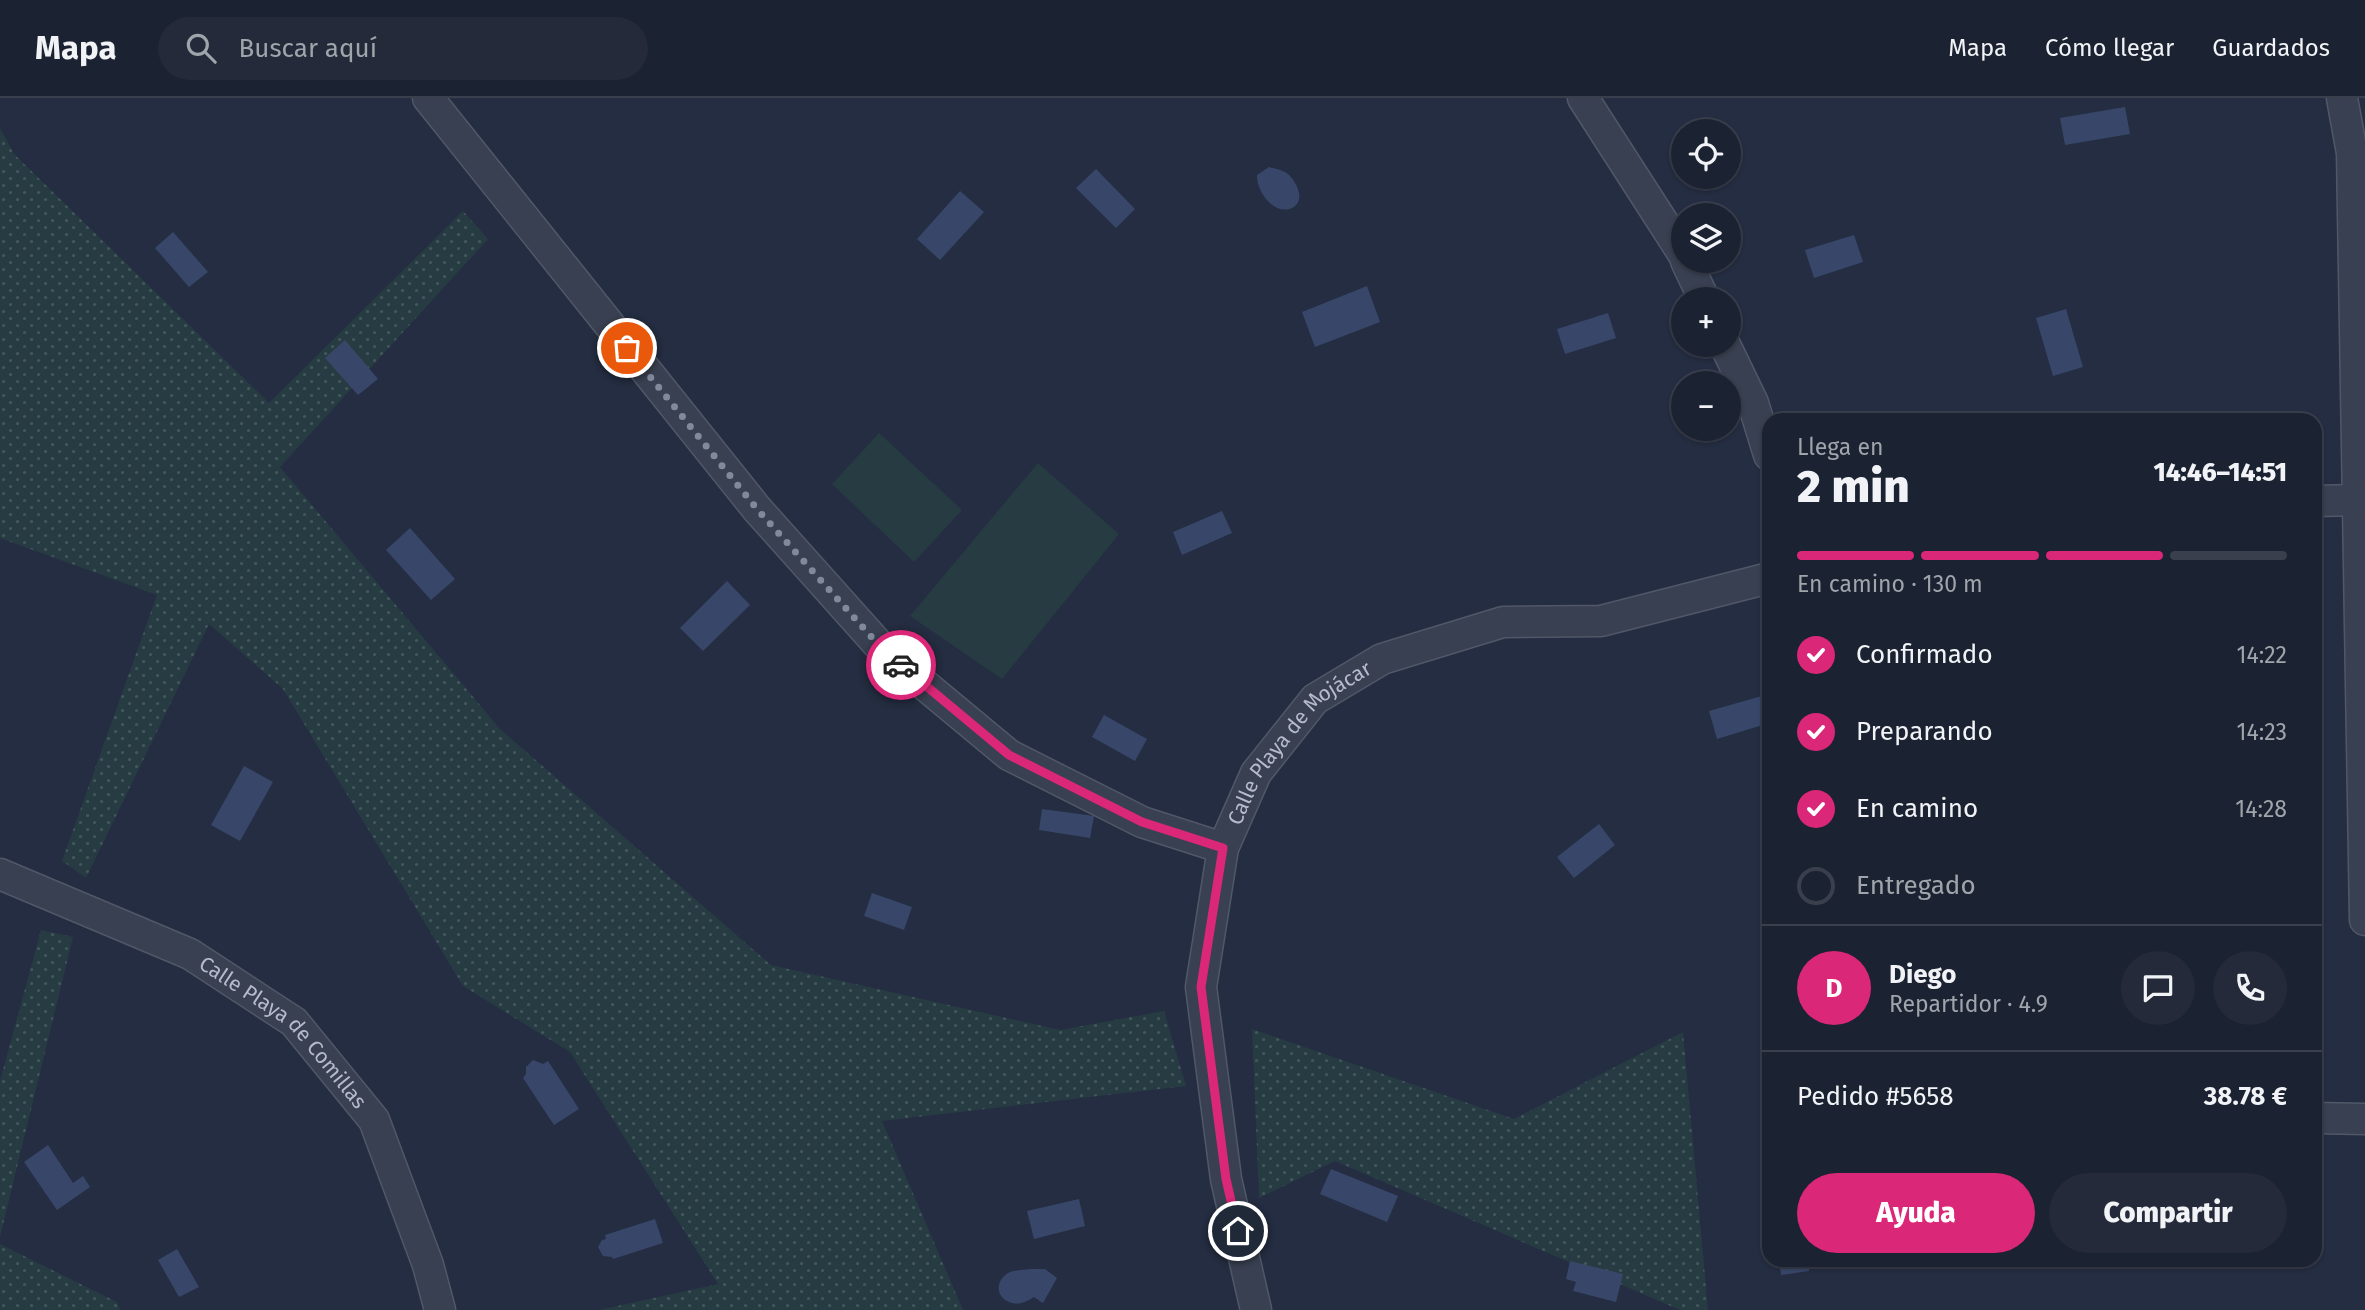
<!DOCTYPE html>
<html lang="es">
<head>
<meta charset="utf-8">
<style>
	body { margin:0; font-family:"Fira Sans",sans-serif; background:#242a39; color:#f1f3f6; height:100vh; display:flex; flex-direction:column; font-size:26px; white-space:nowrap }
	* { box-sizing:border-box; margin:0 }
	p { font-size:23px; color:#a0a4ab }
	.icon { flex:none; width:38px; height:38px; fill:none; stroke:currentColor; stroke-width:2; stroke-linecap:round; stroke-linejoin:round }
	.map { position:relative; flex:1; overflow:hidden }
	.details { position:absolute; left:1762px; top:315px; width:560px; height:854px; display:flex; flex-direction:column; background:#1b2231; border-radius:21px; box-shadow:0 2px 5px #0004,0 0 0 2px #393f4d }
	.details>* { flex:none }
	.tools { position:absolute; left:1671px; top:21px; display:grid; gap:14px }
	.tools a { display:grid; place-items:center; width:70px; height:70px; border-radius:50%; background:#1b2231; box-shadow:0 2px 5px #0004,0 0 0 2px #393f4d; font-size:35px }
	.pin { position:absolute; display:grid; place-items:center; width:60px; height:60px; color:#fff; margin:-30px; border:4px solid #fff; border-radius:50%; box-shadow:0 2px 7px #0007 }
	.courier { position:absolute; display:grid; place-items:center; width:70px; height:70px; margin:-35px; border:5px solid #db2777; border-radius:50%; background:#fff; color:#222; box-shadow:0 2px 9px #0007 }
	.head em { font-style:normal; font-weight:800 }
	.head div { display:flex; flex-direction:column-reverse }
	.head { display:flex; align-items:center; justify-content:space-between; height:119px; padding:0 35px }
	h1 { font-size:46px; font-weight:800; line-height:52px }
	.bar { display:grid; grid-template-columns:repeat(4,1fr); gap:10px 7px; align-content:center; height:84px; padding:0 35px }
	.bar i { height:9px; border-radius:5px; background:#393f4d }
	.bar .selected { background:#db2777 }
	.bar p { grid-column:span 4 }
	.line { display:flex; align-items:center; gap:18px; padding:0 35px; border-top:2px solid #393f4d }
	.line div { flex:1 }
	.round { display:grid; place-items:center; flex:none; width:74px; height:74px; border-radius:37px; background:#242a39 }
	ol { padding:0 35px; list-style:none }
	li { display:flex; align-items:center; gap:21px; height:77px }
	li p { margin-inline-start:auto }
	li .icon { padding:7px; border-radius:50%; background:#db2777; color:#fff; stroke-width:4 }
	li:last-child { color:#a0a4ab }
	li i { width:38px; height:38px; border:4px solid #393f4d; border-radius:50% }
	.cta { display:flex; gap:14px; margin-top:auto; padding:14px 35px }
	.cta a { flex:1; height:80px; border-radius:42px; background:#db2777; color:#fff; font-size:28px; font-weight:800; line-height:80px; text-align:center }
	.cta a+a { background:#242a39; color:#f1f3f6 }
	header { display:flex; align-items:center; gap:42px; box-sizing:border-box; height:98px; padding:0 35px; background:#1b2231; border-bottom:2px solid #393f4d }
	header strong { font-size:33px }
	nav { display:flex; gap:38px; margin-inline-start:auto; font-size:24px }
	.search { width:490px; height:63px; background:#242a39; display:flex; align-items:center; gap:18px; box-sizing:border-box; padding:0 24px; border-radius:38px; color:#a0a4ab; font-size:26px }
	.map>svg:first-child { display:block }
	.green { fill:#263c42 }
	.park { fill:url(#park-dots) }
	.water { fill:#384769 }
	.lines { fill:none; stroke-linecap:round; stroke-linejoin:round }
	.minor-casing { stroke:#505868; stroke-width:33 }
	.minor { stroke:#394051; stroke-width:30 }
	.done { stroke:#82899b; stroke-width:7; stroke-dasharray:0 12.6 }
	.route { stroke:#db2777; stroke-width:9 }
	.labels { text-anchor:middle; stroke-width:5; stroke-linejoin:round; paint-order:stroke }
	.street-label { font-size:21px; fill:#b5bbcb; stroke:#1d2536 }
</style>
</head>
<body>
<header>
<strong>Mapa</strong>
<div class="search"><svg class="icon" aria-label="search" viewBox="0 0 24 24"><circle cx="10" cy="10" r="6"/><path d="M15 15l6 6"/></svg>Buscar aquí</div>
<nav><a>Mapa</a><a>Cómo llegar</a><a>Guardados</a></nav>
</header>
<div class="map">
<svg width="2365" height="1212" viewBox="0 0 2365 1212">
	<defs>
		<pattern id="park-dots" width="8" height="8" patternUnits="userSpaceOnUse" patternTransform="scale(1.75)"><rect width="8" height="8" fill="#263c42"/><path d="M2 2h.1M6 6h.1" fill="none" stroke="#43565c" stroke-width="1.8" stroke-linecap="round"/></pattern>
	</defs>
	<rect width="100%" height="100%" fill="#242d41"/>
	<g class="green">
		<polygon points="879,335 962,412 914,464 832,386"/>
		<polygon points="1038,365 1119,436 1002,581 910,518"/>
	</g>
	<g class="park">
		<polygon points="0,30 14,56 269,305 463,113 488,141 280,369 500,631 771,867 1060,932 1164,913 1186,988 882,1023 963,1212 599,1212 718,1186 570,954 463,888 283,591 209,526 86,780 62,763 157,497 0,440"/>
		<polygon points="41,832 73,839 0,1139 0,983"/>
		<polygon points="1252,931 1514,1021 1683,934 1708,1212 1680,1212 1335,1063 1259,1100"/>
		<polygon points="0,1146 117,1204 120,1212 0,1212"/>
	</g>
	<g class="water">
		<polygon points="2125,9 2130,36 2065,47 2060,20"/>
		<path d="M1269 69C1276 71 1284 72 1289 77 1297 85 1306 103 1292 110 1273 118 1256 92 1257 77Z"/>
		<polygon points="1096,71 1135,111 1116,130 1076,90"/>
		<polygon points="960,93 984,114 940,162 917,141"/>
		<polygon points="173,134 208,174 189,189 155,150"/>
		<polygon points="1854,137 1863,164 1814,180 1805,152"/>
		<polygon points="1367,188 1380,224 1315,249 1302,214"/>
		<polygon points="2066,211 2083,269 2053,278 2036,220"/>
		<polygon points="1608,215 1616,240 1565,256 1557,231"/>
		<polygon points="345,242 378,281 358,297 325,260"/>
		<polygon points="1222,413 1232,435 1182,457 1173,434"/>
		<polygon points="410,430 455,481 431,502 386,452"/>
		<polygon points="727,483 750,507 703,553 680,530"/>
		<polygon points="1769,596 1769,625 1717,641 1709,613"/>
		<polygon points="1104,617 1147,641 1135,663 1092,639"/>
		<polygon points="244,668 273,684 240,743 211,727"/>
		<polygon points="1042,711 1094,718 1090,740 1039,732"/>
		<polygon points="1599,726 1615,747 1574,780 1557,759"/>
		<polygon points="872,795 912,809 904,832 864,818"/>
		<polygon points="533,962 543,966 548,963 579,1011 554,1027 523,980 526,976 526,969"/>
		<polygon points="48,1047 73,1085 83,1078 90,1089 57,1112 24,1064"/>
		<polygon points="1331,1071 1398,1098 1387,1124 1320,1096"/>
		<polygon points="1079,1101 1085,1128 1034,1141 1027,1113"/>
		<polygon points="655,1121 663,1145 613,1161 612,1159 603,1158 598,1149 602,1142 606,1141 605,1137"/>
		<polygon points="177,1151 199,1189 179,1199 158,1162"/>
		<polygon points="1779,1162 1808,1162 1809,1173 1781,1177"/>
		<polygon points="1570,1163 1623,1176 1616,1204 1573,1193 1576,1184 1566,1181"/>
		<path d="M1030 1171H1045L1057 1180 1043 1205 1034 1199C1028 1203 1020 1207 1012 1205 996 1201 994 1184 1008 1175 1014 1172 1023 1172 1030 1171Z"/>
	</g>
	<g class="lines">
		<g class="minor-casing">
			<g id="minor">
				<polyline points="428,0 757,411 885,554 1009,657 1142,724 1223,750"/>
				<polyline points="1583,0 1684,157"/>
				<polyline points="2342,0 2352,55 2365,822"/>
				<polyline points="1686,163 1704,201"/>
				<polyline points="1725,247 1753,305 1769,357"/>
				<polyline points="2315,403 2359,402"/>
				<path id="s1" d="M0 776 190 856 294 924 374 1022 428 1167 440 1212"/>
				<polyline points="2315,1020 2365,1021"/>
				<path id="s2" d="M1256 1212 1226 1081 1201 889 1223 750 1256 675 1315 601 1382 561 1503 524 1601 523 1769 480"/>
			</g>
		</g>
		<use href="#minor" class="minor"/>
	</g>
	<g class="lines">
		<polyline class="done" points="627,250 757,411 885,554 901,567"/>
		<polyline class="route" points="901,567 1009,657 1142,724 1223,750 1201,889 1226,1081 1238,1133"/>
	</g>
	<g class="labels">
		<g class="street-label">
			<text dy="7" stroke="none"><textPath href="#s2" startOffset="602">Calle Playa de Mojácar</textPath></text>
			<text dy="7" stroke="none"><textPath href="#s1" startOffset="329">Calle Playa de Comillas</textPath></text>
		</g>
	</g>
</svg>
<div class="tools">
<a><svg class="icon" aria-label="locate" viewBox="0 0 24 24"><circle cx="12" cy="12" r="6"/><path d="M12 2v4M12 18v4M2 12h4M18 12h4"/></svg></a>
<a><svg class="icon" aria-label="layers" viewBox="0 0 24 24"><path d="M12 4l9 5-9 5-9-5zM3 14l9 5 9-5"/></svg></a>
<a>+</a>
<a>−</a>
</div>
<div class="pin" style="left:627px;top:250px;background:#ea580c"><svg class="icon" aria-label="bag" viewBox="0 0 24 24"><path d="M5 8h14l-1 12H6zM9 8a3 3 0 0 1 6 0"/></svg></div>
<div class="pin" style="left:1238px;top:1133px;background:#1f2937"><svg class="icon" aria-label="home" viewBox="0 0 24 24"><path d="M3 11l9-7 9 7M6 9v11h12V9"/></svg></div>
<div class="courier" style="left:901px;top:567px"><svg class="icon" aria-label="car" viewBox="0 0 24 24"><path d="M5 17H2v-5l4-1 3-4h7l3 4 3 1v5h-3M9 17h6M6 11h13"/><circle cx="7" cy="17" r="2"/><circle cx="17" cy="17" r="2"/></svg></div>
<section class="details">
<div class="head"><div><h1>2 min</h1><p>Llega en</p></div><em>14:46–14:51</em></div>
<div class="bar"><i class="selected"></i><i class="selected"></i><i class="selected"></i><i></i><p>En camino · 130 m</p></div>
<ol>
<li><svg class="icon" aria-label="check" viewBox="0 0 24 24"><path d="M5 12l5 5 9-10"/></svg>Confirmado<p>14:22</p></li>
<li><svg class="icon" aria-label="check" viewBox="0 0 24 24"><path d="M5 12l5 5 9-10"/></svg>Preparando<p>14:23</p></li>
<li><svg class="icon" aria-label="check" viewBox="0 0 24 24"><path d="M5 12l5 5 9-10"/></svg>En camino<p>14:28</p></li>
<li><i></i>Entregado</li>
</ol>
<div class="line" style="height:126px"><b class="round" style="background:#db2777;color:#fff">D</b><div><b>Diego</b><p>Repartidor · 4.9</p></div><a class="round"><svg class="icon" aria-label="chat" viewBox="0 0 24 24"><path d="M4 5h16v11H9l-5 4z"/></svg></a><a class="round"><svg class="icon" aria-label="phone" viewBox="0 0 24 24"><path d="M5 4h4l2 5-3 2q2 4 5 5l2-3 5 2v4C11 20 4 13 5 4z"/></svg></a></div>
<div class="line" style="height:91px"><div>Pedido #5658</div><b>38.78 €</b></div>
<div class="cta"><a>Ayuda</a><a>Compartir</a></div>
</section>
</div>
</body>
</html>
